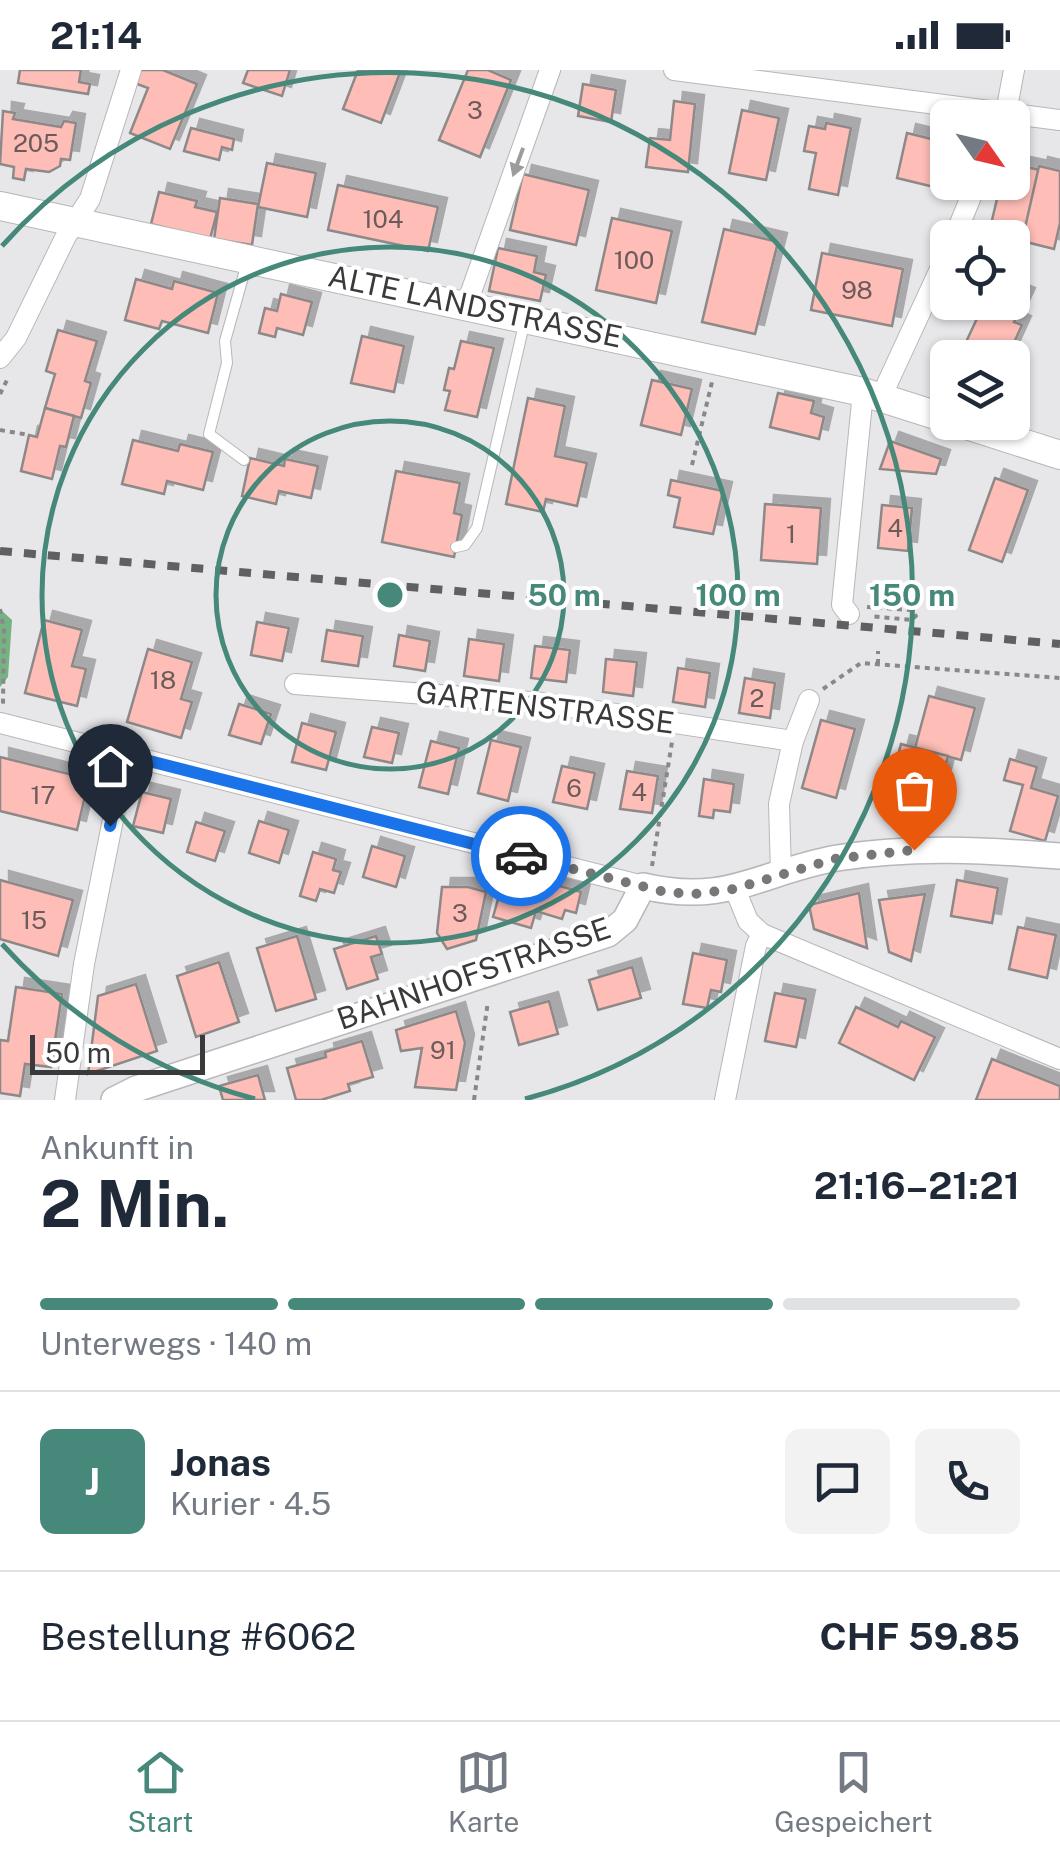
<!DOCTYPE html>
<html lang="de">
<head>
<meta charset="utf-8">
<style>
	body { margin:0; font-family:"Public Sans",sans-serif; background:#f2f2f3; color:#1f2937; height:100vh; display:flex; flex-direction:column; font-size:38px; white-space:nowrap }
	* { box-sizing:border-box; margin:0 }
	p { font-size:32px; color:#747a83 }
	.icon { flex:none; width:55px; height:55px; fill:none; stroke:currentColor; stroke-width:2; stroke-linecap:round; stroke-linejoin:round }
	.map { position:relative; height:1030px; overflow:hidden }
	.panel { display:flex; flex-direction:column; background:#fff; flex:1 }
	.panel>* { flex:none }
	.needle { width:65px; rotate:124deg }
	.tools { position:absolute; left:930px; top:30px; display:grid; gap:20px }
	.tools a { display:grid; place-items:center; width:100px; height:100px; border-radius:15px; background:#fff; box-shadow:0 2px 8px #0004; font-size:50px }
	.scale { position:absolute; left:30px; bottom:25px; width:175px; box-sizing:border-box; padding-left:10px; border:5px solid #3a3a3c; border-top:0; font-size:28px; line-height:35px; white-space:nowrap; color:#3a3a3c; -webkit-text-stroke:8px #fff; paint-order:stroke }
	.pin { position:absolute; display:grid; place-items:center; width:85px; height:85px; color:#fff; margin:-102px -42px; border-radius:50% 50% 50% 0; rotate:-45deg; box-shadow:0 0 10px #0007 }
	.pin .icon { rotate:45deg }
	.courier { position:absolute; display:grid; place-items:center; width:100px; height:100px; margin:-50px; border:8px solid #1a73e8; border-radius:50%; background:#fff; color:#222; box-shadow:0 2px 12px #0007 }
	.summary em { font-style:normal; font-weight:700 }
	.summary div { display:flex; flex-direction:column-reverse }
	.summary { display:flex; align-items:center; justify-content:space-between; height:170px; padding:0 40px }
	h1 { font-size:65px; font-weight:700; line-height:75px }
	.bar { display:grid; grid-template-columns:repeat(4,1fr); gap:15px 10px; align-content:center; height:120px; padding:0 40px }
	.bar i { height:12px; border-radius:8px; background:#e0e1e3 }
	.bar .current { background:#46897a }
	.bar p { grid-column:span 4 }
	.line { display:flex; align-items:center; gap:25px; padding:0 40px; border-top:2px solid #e0e1e3 }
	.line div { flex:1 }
	.round { display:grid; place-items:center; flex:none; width:105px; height:105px; border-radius:15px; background:#f2f2f3 }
	.status { display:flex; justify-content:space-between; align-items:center; height:70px; padding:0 50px; background:#fff; direction:ltr }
	.status svg { height:28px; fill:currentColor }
	.tabs { display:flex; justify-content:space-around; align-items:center; height:140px; border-top:2px solid #e0e1e3; background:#fff; font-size:28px; color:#747a83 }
	.tabs a { display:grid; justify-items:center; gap:5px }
	.tabs .current { color:#46897a }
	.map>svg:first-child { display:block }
	.forest { fill:#75b383 }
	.building { fill:#febdb6; stroke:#8d8988; stroke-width:2.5; filter:url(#shadow) }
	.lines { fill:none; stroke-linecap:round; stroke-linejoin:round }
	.service-casing { stroke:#b7b6ba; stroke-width:12 }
	.minor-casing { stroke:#b7b6ba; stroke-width:22 }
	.tertiary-casing { stroke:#b7b6ba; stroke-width:28 }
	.secondary-casing { stroke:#b7b6ba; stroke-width:30 }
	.path { stroke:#88888a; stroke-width:4; stroke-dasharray:5 5; stroke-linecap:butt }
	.service { stroke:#fff; stroke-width:10 }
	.minor { stroke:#fff; stroke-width:20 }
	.tertiary { stroke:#fff; stroke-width:25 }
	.secondary { stroke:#fff; stroke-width:28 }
	.rail { stroke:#606063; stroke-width:8; stroke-dasharray:12 12; stroke-linecap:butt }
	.oneway { fill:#9c9c9e }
	.done { stroke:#777779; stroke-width:10; stroke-dasharray:0 18 }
	.route { stroke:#1a73e8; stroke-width:12 }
	.ring { fill:none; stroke:#46897a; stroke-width:5 }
	.labels { text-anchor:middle; stroke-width:8; stroke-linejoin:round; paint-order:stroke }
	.number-label { font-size:25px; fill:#6b5b5a }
	.street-label { font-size:30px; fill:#3a3a3c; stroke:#fff }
	.centre { fill:#46897a; stroke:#fff; stroke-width:5 }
	.ring-label { font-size:30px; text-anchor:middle; font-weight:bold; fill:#46897a; stroke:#fff; stroke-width:8; stroke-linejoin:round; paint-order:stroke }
</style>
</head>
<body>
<div class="status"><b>21:14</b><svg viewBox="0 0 49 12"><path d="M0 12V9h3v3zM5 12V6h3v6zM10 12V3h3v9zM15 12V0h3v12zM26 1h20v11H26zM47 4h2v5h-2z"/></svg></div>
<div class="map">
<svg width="1060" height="1030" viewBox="0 0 1060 1030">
	<defs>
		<filter id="shadow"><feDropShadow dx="9" dy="-9" stdDeviation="0" flood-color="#0004"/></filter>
	</defs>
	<rect width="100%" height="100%" fill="#e7e7ea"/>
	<polygon class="forest" points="0,539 12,550 8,607 0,617"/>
	<g class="building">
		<polygon points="20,0 81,0 79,12 90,14 88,24 18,13"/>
		<polygon points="133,0 163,0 197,14 170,79 130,63 148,18 129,11"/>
		<polygon points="248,0 290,0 282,26 243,13"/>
		<polygon points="358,0 401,0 381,53 343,39"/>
		<polygon points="468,0 488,0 511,10 480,87 439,70"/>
		<polygon points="583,14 616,20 611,52 578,46"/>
		<polygon points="674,31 695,34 688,102 646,97 650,68 670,70"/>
		<polygon points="742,40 779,48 766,110 729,103"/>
		<polygon points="3,41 15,43 13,49 61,57 64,51 76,53 70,90 61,89 60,96 49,102 26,99 24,110 13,108 14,97 0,94"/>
		<polygon points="826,53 851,58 838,125 809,119 816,83 804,81 809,56 825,59"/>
		<polygon points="191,58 234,69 232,80 222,77 219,90 184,81"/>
		<polygon points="907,63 944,72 934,117 897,108"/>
		<polygon points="267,93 316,103 307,147 258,137"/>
		<polygon points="1012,94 1040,100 1022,175 1012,173 1012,168 988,167 1001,112 1012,112"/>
		<polygon points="1039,96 1060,101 1060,153 1054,179 1022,171"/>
		<polygon points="523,104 589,120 576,175 510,160"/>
		<polygon points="338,115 438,137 428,181 328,160"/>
		<polygon points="159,122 197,131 195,137 217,142 210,169 151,154"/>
		<polygon points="220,128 258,134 252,175 214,169"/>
		<polygon points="612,148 672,161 656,233 596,220"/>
		<polygon points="724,159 778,172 755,264 702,252"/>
		<polygon points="498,178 537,186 534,202 546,205 540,231 489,221"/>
		<polygon points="822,183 903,199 892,256 811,240"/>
		<polygon points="136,209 172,219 174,211 218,223 208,263 162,251 159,259 125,250"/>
		<polygon points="1012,221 1026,227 1014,252 1022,255 1007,288 960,285 980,242 970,238 973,232 1012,232"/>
		<polygon points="281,224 312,232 303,265 277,258 275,267 259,263 265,238 277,241"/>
		<polygon points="58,260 97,271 85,311 91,313 81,348 45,338 55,304 46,301"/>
		<polygon points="362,266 404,276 394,322 351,313"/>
		<polygon points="461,271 494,278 477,347 445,340 450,321 444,320 449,298 454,299"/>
		<polygon points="652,310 692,319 681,365 641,355"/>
		<polygon points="778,323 814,331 811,343 824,347 819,369 770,357"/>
		<polygon points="528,328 565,336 555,386 587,393 577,436 546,429 543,442 506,434"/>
		<polygon points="45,338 74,346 66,377 60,376 52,409 21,401 29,365 37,367"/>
		<polygon points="133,370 178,381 180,374 213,382 203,420 167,411 164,424 122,414"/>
		<polygon points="890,371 941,389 936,404 880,399"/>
		<polygon points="250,388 284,396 285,389 318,396 311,428 279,421 276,434 242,426"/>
		<polygon points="396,401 460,413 454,443 462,445 454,487 382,472"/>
		<polygon points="995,408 1028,420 1002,492 969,480"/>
		<polygon points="671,410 723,421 713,464 674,457 680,428 668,425"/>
		<polygon points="765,434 821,438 817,494 761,490"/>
		<polygon points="882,435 912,438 908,481 878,478"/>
		<polygon points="44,550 82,560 72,596 86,599 77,636 25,623"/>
		<polygon points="257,552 289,558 282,591 251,585"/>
		<polygon points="327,560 363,566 358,596 322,591"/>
		<polygon points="399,565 430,571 425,601 394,596"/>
		<polygon points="469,569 504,574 499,611 464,606"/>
		<polygon points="535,576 570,580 566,612 531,608"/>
		<polygon points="148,579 192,592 181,629 192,632 181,668 127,652"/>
		<polygon points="606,589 637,592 633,626 603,622"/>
		<polygon points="678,598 710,603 705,637 673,632"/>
		<polygon points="745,608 775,613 770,648 739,643"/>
		<polygon points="929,626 975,638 961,690 915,678"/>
		<polygon points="239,634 271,644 261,674 229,665"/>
		<polygon points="821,650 855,659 836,728 802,718"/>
		<polygon points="302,653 336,662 326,700 292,692"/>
		<polygon points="372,657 399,663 392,693 364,687"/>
		<polygon points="491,670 521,677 508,731 478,723"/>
		<polygon points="431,671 459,678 448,724 419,717"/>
		<polygon points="901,674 948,686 934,738 887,726"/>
		<polygon points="0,687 89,709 77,760 0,741"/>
		<polygon points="1010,689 1037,697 1031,718 1058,726 1045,771 1010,761 1023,715 1004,710"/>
		<polygon points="562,696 595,703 587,739 553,732"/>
		<polygon points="627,701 658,706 652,743 620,739"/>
		<polygon points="704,709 734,714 730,742 714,740 713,748 699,746"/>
		<polygon points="142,722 171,729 163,763 133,756"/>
		<polygon points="259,751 289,760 279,793 249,783"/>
		<polygon points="196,752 225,761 215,791 187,782"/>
		<polygon points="372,776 405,786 396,817 363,807"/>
		<polygon points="313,782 336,789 333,800 341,802 334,823 320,819 316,831 300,826"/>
		<polygon points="506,801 581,822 576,843 565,840 562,849 536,841 531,858 493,847"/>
		<polygon points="0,810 73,830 58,886 0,869"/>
		<polygon points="957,810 998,818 992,853 951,846"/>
		<polygon points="442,817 468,817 486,822 476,870 447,879 437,863"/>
		<polygon points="859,823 867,878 814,859 809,835"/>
		<polygon points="925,824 911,891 889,882 879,830"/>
		<polygon points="1018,857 1056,865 1047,908 1009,899"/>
		<polygon points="297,866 316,929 276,941 257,878"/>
		<polygon points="376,866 382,884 371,887 378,909 347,919 334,879"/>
		<polygon points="693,883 727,890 721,922 711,920 707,938 683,934"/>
		<polygon points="219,892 239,952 196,967 177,906"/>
		<polygon points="632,897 641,928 598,940 589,910"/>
		<polygon points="136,914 157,981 88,1004 98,926"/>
		<polygon points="16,917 62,924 51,997 25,994 20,1026 0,1023 0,970 8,971"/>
		<polygon points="775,923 806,929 796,977 765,971"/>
		<polygon points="549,931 558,964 519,975 510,942"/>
		<polygon points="856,937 898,957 901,951 935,967 914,1010 839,973"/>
		<polygon points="456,941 465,973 456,1020 415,1017 422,978 401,981 396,960"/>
		<polygon points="362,971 373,1007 348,1014 350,1021 321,1030 296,1030 287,998 326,987 325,982"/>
		<polygon points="992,989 1060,1016 1060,1030 976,1030"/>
		<polygon points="258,1005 265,1030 223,1030 219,1016"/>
	</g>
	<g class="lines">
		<g class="service-casing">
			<g id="service">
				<polyline points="244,390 209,364 227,293 225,271 247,193"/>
				<polyline points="456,477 465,475 477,458 525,250"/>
			</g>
		</g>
		<g class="minor-casing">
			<g id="minor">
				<polyline points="674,0 1060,50"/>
				<polyline points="1005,48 1014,0"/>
				<polyline points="954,168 977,112"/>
				<polyline points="466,236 550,0"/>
				<polyline points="0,288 16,268 66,166 90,129 131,0"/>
				<polyline points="881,327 948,182"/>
				<polyline points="849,544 842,535 863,322"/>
				<polyline points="295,614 544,633 793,671 779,734 781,804"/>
				<polyline points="0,653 643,816"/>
				<polyline points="793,671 809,630"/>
				<polyline points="735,819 748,851 762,864 1060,989"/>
				<polyline points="65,1030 84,894 126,685"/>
				<polyline points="725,1030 756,876 762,864"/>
			</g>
		</g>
		<g class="tertiary-casing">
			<path id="tertiary" d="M114 1030 136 1019 608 864 625 850 643 816C728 836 760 802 837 788 912 776 985 780 1060 786"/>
		</g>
		<g class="secondary-casing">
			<g id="secondary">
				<polyline points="0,136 863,322 948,349"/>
				<polyline points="957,352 1060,385"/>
			</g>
		</g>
		<g class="path">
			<polyline points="0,324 7,310"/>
			<polyline points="0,360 29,365"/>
			<polyline points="692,395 712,312"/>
			<polyline points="867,537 911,540 916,546 911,550 870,546"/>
			<polyline points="0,539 4,561 3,634"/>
			<polyline points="878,594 878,581"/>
			<polyline points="823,619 861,593 1060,608"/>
			<polyline points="652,796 672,672"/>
			<polyline points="474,1030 488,931"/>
		</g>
		<use href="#service" class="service"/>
		<use href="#minor" class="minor"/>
		<use href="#tertiary" class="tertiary"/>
		<use href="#secondary" class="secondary"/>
		<polyline class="rail" points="0,481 1060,574"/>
	</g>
	<defs><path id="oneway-solid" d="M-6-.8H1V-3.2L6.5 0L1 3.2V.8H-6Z" transform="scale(2.5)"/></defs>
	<use class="oneway" href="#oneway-solid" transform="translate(518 92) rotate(110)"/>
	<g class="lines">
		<polyline class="done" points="521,786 665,822 694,824 734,819 834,789 914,780"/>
		<polyline class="route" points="110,756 126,685 521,786"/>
	</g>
	<g class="ring">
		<circle cx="390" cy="525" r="174"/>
		<circle cx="390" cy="525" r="348"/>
		<path d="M255 1029A522 522 0 0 1 2 874M2 176A522 522 0 1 1 525 1029"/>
	</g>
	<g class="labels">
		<g class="number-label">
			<text x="475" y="49">3</text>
			<text x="36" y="82">205</text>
			<text x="383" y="158">104</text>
			<text x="634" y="199">100</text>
			<text x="857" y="229">98</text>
			<text x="895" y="467">4</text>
			<text x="791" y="473">1</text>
			<text x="163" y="619">18</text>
			<text x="757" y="637">2</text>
			<text x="574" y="727">6</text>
			<text x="639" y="731">4</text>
			<text x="43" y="734">17</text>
			<text x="460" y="852">3</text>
			<text x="34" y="859">15</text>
			<text x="443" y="989">91</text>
		</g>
		<g class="street-label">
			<text transform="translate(475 237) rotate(12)" y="10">ALTE LANDSTRASSE</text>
			<text transform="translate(545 638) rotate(7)" y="10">GARTENSTRASSE</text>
			<text transform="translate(474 904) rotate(-19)" y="10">BAHNHOFSTRASSE</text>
		</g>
	</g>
	<circle cx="390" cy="525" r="15" class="centre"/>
	<g class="ring-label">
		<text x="564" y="536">50 m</text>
		<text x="738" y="536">100 m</text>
		<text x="912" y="536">150 m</text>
	</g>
</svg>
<div class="tools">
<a><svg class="needle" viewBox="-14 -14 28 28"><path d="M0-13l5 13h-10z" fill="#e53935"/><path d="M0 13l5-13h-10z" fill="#747a83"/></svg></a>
<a><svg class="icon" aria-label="locate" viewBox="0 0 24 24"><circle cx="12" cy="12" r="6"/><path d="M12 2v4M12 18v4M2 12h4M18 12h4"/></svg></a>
<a><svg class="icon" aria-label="layers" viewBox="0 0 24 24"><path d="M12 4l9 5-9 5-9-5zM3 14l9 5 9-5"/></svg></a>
</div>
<div class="scale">50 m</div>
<div class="pin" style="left:914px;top:780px;background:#ea580c"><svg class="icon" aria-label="bag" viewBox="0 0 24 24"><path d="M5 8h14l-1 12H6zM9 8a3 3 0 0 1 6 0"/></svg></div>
<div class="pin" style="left:110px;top:756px;background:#1f2937"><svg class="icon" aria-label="home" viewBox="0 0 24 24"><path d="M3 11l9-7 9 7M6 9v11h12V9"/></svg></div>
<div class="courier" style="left:521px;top:786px"><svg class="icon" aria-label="car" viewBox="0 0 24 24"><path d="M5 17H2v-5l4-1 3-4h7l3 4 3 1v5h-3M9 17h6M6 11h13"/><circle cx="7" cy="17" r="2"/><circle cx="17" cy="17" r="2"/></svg></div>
</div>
<section class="panel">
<div class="summary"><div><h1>2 Min.</h1><p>Ankunft in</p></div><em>21:16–21:21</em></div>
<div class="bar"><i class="current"></i><i class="current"></i><i class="current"></i><i></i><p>Unterwegs · 140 m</p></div>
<div class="line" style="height:180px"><b class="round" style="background:#46897a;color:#fff">J</b><div><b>Jonas</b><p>Kurier · 4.5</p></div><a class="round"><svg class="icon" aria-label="chat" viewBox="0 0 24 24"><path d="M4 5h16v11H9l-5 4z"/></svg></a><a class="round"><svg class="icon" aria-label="phone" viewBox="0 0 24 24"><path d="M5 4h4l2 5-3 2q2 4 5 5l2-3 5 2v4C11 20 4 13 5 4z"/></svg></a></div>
<div class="line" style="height:130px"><div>Bestellung #6062</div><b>CHF 59.85</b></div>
</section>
<nav class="tabs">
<a class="current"><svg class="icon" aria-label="home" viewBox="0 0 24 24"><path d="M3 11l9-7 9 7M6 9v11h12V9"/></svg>Start</a>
<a><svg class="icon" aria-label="map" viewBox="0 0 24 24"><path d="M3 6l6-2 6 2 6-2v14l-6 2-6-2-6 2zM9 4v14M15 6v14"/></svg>Karte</a>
<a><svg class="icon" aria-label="saved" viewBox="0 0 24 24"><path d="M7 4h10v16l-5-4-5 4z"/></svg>Gespeichert</a>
</nav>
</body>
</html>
